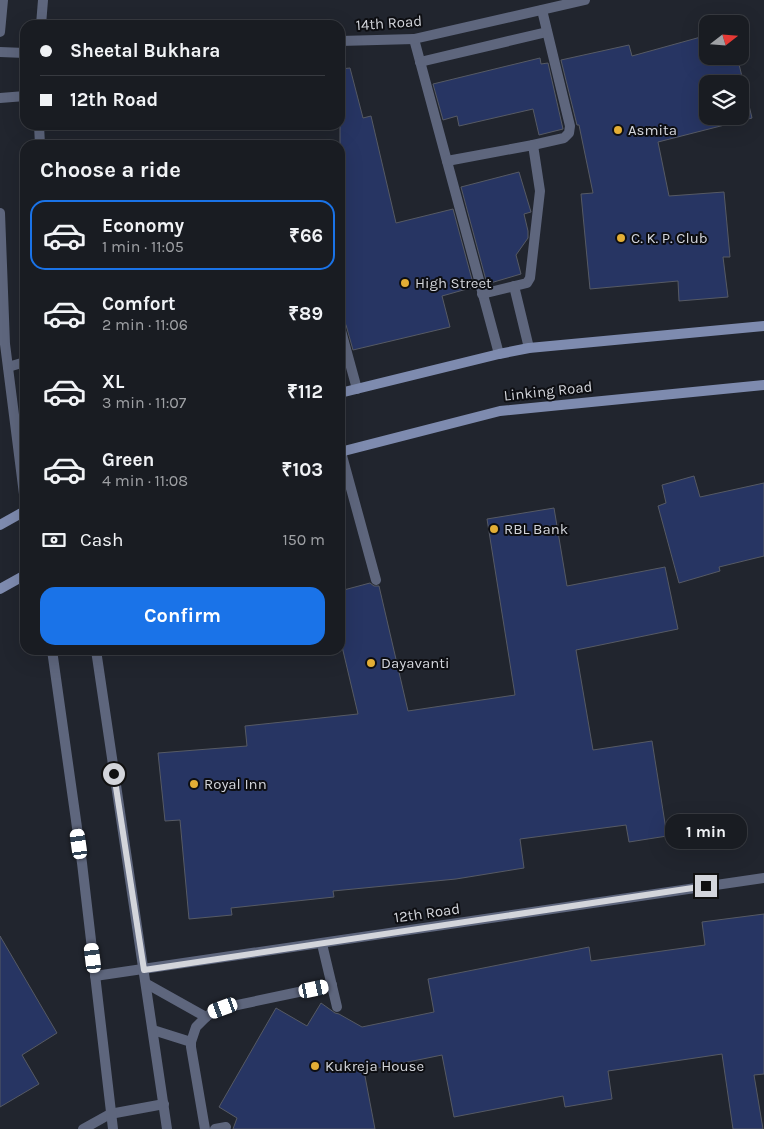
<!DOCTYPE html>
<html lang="en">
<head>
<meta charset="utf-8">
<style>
	body { margin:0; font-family:Karla,sans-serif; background:#26292f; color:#f1f3f6; height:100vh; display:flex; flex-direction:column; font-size:19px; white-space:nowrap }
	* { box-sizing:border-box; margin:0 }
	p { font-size:16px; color:#9fa1a5 }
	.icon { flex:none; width:28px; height:28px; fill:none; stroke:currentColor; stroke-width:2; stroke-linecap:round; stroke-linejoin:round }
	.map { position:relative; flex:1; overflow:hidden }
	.drawer { position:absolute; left:20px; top:140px; width:325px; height:515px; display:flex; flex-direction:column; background:#191c22; border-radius:15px; box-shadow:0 5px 20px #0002,0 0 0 1px #373a40 }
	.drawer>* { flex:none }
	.banner { position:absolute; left:20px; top:20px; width:325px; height:110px; border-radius:15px; box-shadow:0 5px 20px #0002,0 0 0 1px #373a40; display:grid; align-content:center; height:110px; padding:0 20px; background:#191c22 }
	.needle { width:32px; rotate:73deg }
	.controls { position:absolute; left:699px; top:15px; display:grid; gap:10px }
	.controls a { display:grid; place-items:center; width:50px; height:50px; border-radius:10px; background:#191c22; box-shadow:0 5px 20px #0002,0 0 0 1px #373a40; font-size:25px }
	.end { position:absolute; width:22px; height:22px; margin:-11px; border:6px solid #d3d5db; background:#111; box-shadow:0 0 0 2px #111 }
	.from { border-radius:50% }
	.bubble { position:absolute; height:35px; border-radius:15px; background:#191c22; box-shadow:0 5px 20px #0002,0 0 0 1px #373a40; font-size:16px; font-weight:700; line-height:35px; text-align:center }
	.car { position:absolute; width:15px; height:30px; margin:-15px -8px; border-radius:6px; box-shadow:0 0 4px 1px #0007; background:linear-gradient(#fff 24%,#345 0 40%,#fff 0 76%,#345 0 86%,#fff 0) }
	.banner b { display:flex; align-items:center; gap:18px; height:48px; font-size:19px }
	.banner b+b { border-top:1px solid #373a40 }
	.banner i { width:12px; height:12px; background:#f1f3f6 }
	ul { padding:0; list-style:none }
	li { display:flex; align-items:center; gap:15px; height:70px; margin:0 10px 8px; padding:0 10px; border:2px solid transparent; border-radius:15px }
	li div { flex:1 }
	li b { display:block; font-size:19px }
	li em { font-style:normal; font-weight:700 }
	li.on { border-color:#1a73e8 }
	li>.icon { width:45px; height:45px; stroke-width:1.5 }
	h2 { padding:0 20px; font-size:22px; line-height:60px }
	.pay { display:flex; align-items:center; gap:12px; height:55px; padding:0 20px; font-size:19px }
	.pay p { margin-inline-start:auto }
	.primary-button { display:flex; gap:10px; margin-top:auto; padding:10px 20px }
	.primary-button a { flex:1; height:58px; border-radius:15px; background:#1a73e8; color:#fff; font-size:20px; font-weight:700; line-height:58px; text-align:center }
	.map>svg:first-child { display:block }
	.building { fill:#273563; stroke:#565a64; fill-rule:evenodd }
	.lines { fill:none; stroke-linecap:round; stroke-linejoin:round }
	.minor { stroke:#5e667d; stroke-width:10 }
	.tertiary { stroke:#5e667d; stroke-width:10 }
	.secondary { stroke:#7e8baf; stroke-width:10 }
	.route { stroke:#d3d5db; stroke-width:6 }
	.poi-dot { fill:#e3ae35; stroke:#0d0e12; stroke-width:2 }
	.labels { text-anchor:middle; stroke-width:4; stroke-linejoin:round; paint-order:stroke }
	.street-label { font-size:15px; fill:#d3d5db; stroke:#0d0e12 }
	.poi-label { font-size:15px; fill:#d3d5db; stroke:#0d0e12; text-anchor:start }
</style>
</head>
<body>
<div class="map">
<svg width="764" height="1129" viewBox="0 0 764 1129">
	<rect width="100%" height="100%" fill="#21252e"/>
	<g class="building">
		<path d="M708,35V56H737L752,118L658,142L669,196L724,192L730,257H723L728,297L679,301L678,281L590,289L581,194L593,193L579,125H577L561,60L629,45L632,56ZM708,84H740V116H708Z"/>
		<polygon points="540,58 541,64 548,63 563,129 539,135 533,109 459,126 457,116 443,120 433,84"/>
		<polygon points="350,68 363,118 371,116 396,223 453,209 474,287 442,296 450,327 353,350 346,325 344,322 340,320 340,69"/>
		<polygon points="519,172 531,212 524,214 528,231 528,238 516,255 521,274 487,284 461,187"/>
		<polygon points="694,476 700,497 764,483 764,556 719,567 720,571 679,583 658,506 666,503 662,485"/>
		<polygon points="554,508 567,586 665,567 678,629 576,650 593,750 652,741 667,836 629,842 626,825 520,839 524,868 456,879 333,891 334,897 231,908 232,915 189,919 180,820 165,821 158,753 247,746 245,726 358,714 340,638 340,591 370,583 374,586 379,586 408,711 515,695 487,519"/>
		<polygon points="764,914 764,1074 754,1075 763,1129 733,1129 722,1054 608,1071 612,1099 565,1107 563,1096 454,1117 442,1055 364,1071 375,1129 233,1129 237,1118 219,1107 276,1008 307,1026 321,1003 335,1013 339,1014 362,1027 434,1012 428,979 589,947 591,961 705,945 702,922"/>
		<polygon points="0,936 57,1033 22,1055 39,1084 0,1107"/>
	</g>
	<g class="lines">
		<g class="minor">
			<polyline points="414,39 499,354"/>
			<polyline points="340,41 414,39 585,0"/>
			<polyline points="0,52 25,53"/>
			<polyline points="420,62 547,32"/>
			<polyline points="0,98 25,96"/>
			<polyline points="533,145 564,138 569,133 570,126 542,10"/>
			<polyline points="447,161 533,145 540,191 530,278 527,283 482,294"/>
			<polyline points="514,286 529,348"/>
			<polyline points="340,327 357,389"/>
			<polyline points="8,367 25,362"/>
			<polyline points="341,452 376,580"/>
			<polyline points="322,944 337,1007"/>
			<polyline points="95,976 764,878"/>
			<polyline points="147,984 206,1017"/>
			<polyline points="153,1030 191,1042"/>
			<polyline points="83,1129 110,1114 164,1104"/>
			<polyline points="205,1129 191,1047 191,1042 196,1027 206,1017 213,1012 223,1008 332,985"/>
			<polyline points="215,1129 226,1127"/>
		</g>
		<g class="tertiary">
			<polyline points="41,25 43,0"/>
			<polyline points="0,32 3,0"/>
			<polyline points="39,125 40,145"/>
			<polyline points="0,213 5,344 25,502"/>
			<polyline points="52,650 82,863 113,1129"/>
			<polyline points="96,650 167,1129"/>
		</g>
		<g class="secondary">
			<polyline points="340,393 499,354 529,348 764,326"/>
			<polyline points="340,452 500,411 764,385"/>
			<polyline points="0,525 25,511"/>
			<polyline points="0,589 25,575"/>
		</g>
	</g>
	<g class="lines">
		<polyline class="route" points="114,774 144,970 706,886"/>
	</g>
	<g class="poi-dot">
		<circle cx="618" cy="130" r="5"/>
		<circle cx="621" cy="238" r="5"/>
		<circle cx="405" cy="283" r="5"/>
		<circle cx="494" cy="529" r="5"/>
		<circle cx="371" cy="663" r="5"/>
		<circle cx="194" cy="784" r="5"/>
		<circle cx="315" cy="1066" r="5"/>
	</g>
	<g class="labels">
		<g class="street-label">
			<text transform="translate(389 23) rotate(-4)" y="5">14th Road</text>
			<text transform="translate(548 391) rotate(-6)" y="5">Linking Road</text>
			<text transform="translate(427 913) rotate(-8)" y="5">12th Road</text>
		</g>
		<g class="poi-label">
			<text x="628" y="135">Asmita</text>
			<text x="631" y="243">C. K. P. Club</text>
			<text x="415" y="288">High Street</text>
			<text x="504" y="534">RBL Bank</text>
			<text x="381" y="668">Dayavanti</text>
			<text x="204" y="789">Royal Inn</text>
			<text x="325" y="1071">Kukreja House</text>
		</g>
	</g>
</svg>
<div class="controls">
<a><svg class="needle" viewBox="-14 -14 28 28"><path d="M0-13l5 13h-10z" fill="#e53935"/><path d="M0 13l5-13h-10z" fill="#9fa1a5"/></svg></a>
<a><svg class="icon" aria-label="layers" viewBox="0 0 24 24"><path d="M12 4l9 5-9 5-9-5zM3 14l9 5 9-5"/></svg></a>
</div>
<i class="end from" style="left:114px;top:774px"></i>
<i class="end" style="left:706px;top:886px"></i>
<div class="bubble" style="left:665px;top:814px;width:82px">1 min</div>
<i class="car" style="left:79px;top:844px;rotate:352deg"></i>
<i class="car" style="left:93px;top:958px;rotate:353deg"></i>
<i class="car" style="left:314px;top:989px;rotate:78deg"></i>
<i class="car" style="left:223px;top:1008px;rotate:250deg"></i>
<div class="banner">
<b><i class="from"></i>Sheetal Bukhara</b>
<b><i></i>12th Road</b>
</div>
<section class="drawer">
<h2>Choose a ride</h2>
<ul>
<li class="on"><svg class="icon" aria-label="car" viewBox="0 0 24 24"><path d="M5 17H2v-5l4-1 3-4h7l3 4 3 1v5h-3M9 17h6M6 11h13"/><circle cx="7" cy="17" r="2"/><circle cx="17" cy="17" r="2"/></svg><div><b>Economy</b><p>1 min · 11:05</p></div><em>₹66</em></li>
<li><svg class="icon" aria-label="car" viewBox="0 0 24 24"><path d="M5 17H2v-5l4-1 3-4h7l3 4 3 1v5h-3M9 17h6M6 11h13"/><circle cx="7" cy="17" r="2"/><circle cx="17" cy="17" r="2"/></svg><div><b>Comfort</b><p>2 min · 11:06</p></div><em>₹89</em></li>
<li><svg class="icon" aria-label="car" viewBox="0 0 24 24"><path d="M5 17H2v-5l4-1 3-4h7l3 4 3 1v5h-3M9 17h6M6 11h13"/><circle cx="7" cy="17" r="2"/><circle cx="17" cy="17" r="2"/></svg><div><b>XL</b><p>3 min · 11:07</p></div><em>₹112</em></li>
<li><svg class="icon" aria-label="car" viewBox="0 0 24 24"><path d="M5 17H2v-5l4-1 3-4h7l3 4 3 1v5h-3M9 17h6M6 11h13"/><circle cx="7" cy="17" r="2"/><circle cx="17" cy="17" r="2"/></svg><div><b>Green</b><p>4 min · 11:08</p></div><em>₹103</em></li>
</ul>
<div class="pay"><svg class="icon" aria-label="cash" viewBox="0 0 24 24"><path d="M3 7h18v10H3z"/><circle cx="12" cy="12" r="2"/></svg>Cash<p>150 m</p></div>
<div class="primary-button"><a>Confirm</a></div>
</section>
</div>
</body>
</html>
